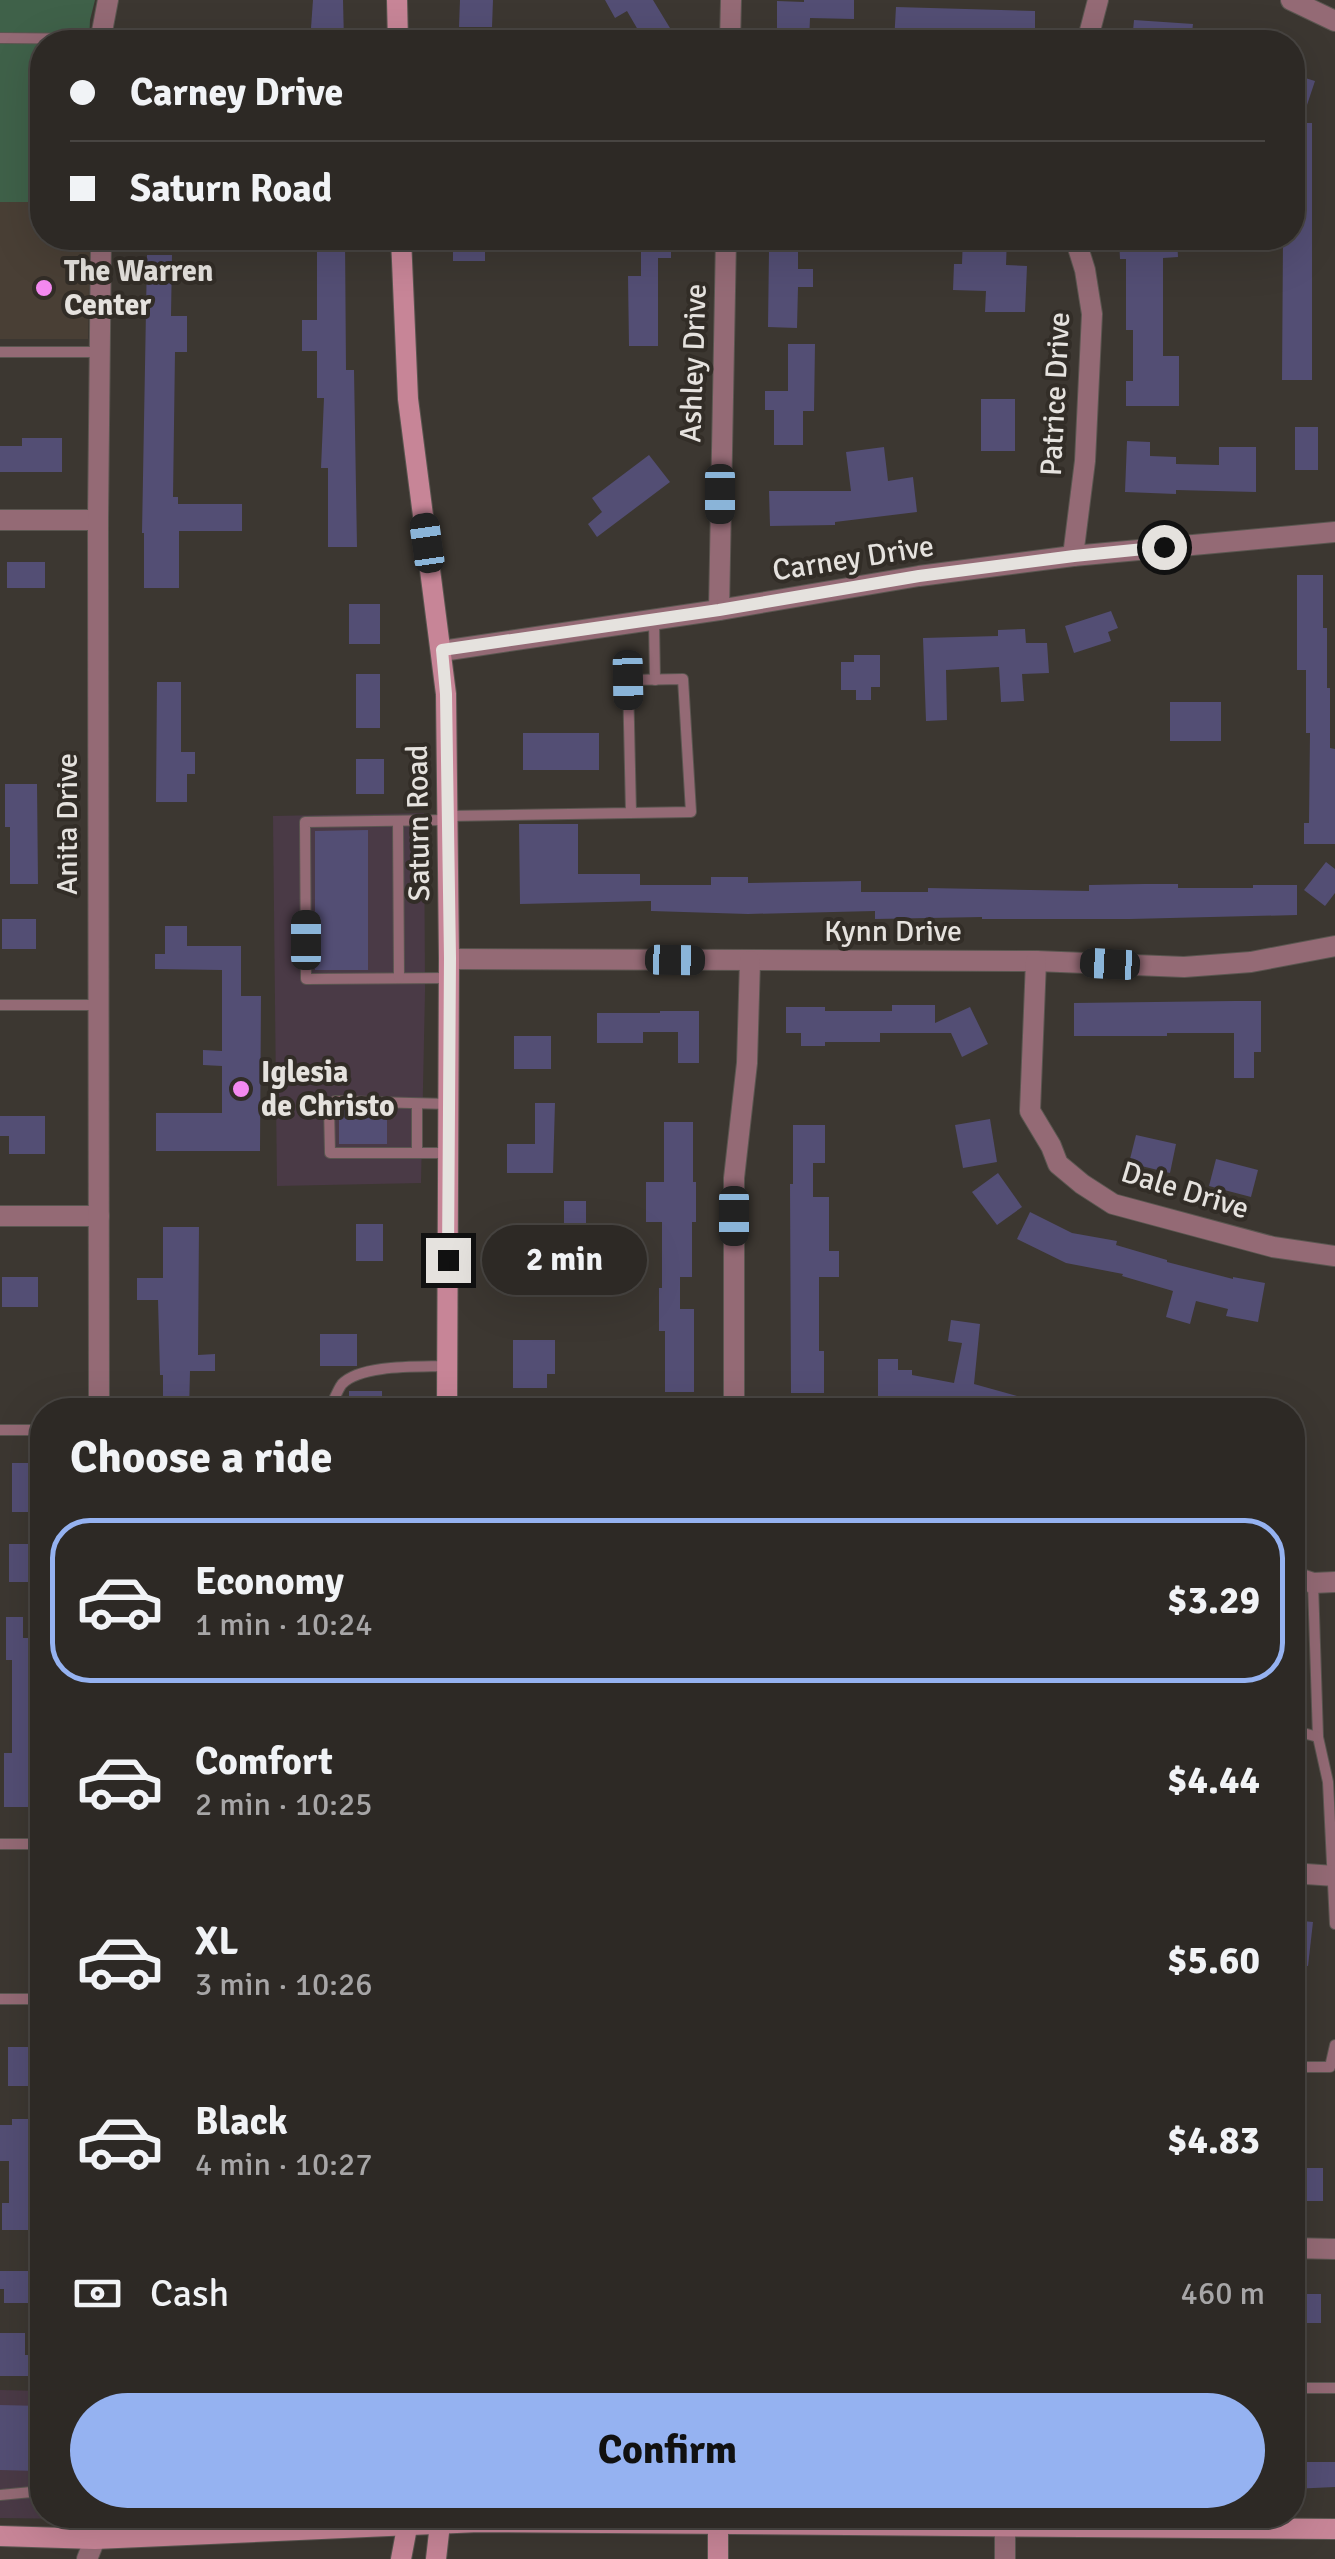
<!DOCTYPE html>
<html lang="en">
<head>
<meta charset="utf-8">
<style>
	body { margin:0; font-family:Signika,sans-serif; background:#393532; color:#f1f3f6; height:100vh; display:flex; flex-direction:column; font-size:38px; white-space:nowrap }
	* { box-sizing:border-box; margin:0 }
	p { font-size:32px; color:#a7a6a7 }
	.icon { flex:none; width:55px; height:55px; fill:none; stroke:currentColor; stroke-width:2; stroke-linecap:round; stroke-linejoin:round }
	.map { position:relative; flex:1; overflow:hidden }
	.drawer { position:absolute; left:30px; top:1398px; width:1275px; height:1130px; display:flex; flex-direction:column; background:#2d2925; border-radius:40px; box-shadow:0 10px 40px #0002,0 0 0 2px #484542 }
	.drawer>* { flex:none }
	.top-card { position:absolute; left:30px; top:30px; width:1275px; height:220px; border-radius:40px; box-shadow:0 10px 40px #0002,0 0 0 2px #484542; display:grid; align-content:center; height:220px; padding:0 40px; background:#2d2925 }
	.end { position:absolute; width:45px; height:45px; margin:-22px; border:12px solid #e5e2de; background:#111; box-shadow:0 0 0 5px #111 }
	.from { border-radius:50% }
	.bubble { position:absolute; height:70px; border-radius:35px; background:#2d2925; box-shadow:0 10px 40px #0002,0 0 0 2px #484542; font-size:32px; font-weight:700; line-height:70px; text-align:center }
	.car { position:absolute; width:30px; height:60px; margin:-30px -15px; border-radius:12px; box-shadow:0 0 8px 2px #0007; background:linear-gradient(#222 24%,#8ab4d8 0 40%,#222 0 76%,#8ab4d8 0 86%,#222 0) }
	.top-card b { display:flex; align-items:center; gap:35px; height:95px; font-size:38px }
	.top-card b+b { border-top:2px solid #484542 }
	.top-card i { width:25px; height:25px; background:#f1f3f6 }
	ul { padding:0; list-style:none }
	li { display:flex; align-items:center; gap:30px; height:165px; margin:0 20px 15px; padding:0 20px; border:5px solid transparent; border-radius:40px }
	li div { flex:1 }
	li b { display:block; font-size:38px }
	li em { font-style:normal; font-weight:700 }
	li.current { border-color:#95b2f1 }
	li>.icon { width:90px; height:90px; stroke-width:1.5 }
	h2 { padding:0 40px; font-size:45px; line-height:120px }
	.pay { display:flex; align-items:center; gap:25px; height:110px; padding:0 40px; font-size:38px }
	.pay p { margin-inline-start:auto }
	.primary-button { display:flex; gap:20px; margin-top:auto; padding:20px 40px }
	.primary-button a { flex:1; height:115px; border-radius:60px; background:#95b2f1; color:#111; font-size:40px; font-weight:700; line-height:115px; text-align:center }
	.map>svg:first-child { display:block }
	.commercial { fill:#4a3a46 }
	.built { fill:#493f35 }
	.green { fill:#3f6149 }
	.building { fill:#534e74 }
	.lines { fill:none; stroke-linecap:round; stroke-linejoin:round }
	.lane-casing { stroke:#5a5650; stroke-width:12 }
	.street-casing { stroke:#5a5650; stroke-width:22 }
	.secondary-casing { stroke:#5a5650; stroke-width:22 }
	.lane { stroke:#946a75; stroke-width:10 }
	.street { stroke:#946a75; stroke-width:20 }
	.secondary { stroke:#c78597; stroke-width:20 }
	.route { stroke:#e5e2de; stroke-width:12 }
	.poi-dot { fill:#f489f0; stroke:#322d27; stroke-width:4 }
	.labels { text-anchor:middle; stroke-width:8; stroke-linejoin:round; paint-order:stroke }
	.poi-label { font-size:30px; font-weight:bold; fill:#e5e2de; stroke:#322d27; text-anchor:start }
	.street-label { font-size:30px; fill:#e5e2de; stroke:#322d27 }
</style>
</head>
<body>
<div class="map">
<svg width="1335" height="2559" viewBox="0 0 1335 2559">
	<rect width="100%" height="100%" fill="#3c3731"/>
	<g class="commercial">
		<polygon points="424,813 425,991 421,1183 277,1186 273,816"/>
		<polygon points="0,2390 42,2391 42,2515 74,2515 74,2519 0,2518"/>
	</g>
	<polygon class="built" points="0,202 42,202 42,238 90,238 88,339 0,339"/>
	<polygon class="green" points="0,0 95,0 90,20 89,42 42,42 42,202 0,202"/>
	<g class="building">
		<polygon points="313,0 343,0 344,42 310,42"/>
		<polygon points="460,0 493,0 492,27 459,27"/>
		<polygon points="605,0 653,0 673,33 657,42 645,42 627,11 615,18"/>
		<polygon points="804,0 854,0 854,19 810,18 809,42 777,42 777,1 804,2"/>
		<polygon points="896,7 1035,11 1035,38 1005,38 1005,42 980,42 980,38 935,37 935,42 894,42"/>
		<polygon points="1134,20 1193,24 1191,42 1132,42"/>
		<polygon points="1292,74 1315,81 1301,123 1312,123 1312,380 1282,380 1283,238 1292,238"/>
		<polygon points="317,238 345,238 346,370 354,370 357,547 328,547 328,468 321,468 324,398 317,398 317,351 302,351 302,320 317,320"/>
		<rect x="453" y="238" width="32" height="23"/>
		<polygon points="641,238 671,238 671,258 658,258 658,346 629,346 628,276 641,276"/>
		<polygon points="963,238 1007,238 1006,265 1027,266 1025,312 985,312 986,291 953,290 954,264 962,264"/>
		<polygon points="1119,238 1177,238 1178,257 1163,258 1163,356 1179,356 1179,406 1126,406 1126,381 1133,381 1133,330 1126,330 1126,259 1120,259"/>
		<polygon points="769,250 798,251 798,269 813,269 813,287 798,287 797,328 768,327"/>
		<polygon points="147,255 172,255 171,316 187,316 187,352 175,352 173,497 178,497 178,504 242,504 242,531 179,531 179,588 144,588 144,533 142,533"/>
		<polygon points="788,344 815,344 814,411 803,411 803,445 774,445 774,410 765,410 765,391 788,391"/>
		<rect x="981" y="399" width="34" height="52"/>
		<rect x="1295" y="427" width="23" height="43"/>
		<polygon points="22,438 62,438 62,472 0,472 0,446 22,446"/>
		<polygon points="1127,441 1150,442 1150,456 1176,457 1176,464 1219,465 1219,447 1256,447 1256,492 1176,490 1176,494 1125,492"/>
		<polygon points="884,447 888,481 913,477 917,512 835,522 835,525 770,526 769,491 851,491 846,452"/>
		<polygon points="649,455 670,482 597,537 588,524 602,512 592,498"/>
		<rect x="7" y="562" width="38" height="26"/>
		<polygon points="1297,575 1323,575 1323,628 1327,628 1327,688 1330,688 1330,748 1335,749 1335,844 1304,844 1304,823 1309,823 1310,733 1306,733 1306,670 1297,670"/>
		<rect x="349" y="604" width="31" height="40"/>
		<polygon points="1111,611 1118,628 1108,632 1111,641 1074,653 1065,626"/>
		<polygon points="1025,629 1026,643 1047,643 1049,673 1022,674 1024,701 1001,702 999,667 946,670 947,720 926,721 923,638 998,636 998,630"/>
		<polygon points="854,655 880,655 880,687 871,687 871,700 856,700 856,690 841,690 841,662 854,662"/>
		<rect x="356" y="674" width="24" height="54"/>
		<polygon points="157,682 181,682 181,752 195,752 195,774 187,774 187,802 156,802"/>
		<rect x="1170" y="702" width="51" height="39"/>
		<rect x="523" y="733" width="76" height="37"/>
		<rect x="356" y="759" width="28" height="35"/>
		<polygon points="5,784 37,784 38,884 10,884 10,827 5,827"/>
		<polygon points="519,824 578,824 578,874 640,874 640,885 711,885 711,877 748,877 748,883 861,881 861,892 928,892 928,888 1089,891 1089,885 1144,884 1178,884 1178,888 1253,888 1253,885 1297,885 1297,915 1130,919 982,919 982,917 875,919 875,911 748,914 651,911 651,901 520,904"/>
		<polygon points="368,830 368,970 315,970 315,831"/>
		<polygon points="1326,862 1335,869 1335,893 1325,906 1304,890"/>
		<rect x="2" y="919" width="34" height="30"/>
		<polygon points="165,926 187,926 187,946 241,946 241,996 261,996 260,1151 156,1151 156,1113 222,1113 222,1066 203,1065 203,1050 222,1051 222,970 155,969 155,954 165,954"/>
		<polygon points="1234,1001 1261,1001 1261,1052 1254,1052 1254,1078 1234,1078 1234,1033 1167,1033 1167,1036 1074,1036 1074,1003"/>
		<polygon points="892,1005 935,1005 935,1023 970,1007 988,1044 962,1057 951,1033 880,1033 880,1042 825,1042 825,1046 801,1046 801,1033 786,1033 786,1007 825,1007 825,1011 892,1011"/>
		<polygon points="660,1011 699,1011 699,1063 678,1063 678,1032 643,1032 643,1043 597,1043 597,1013 660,1013"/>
		<rect x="514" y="1036" width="37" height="33"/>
		<polygon points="535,1103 555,1103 553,1173 507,1173 507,1144 535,1144"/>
		<polygon points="339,1110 387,1111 387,1144 339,1144"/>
		<polygon points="0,1116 45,1116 45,1154 9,1154 9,1136 0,1136"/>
		<polygon points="990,1119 997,1162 963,1168 955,1125"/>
		<polygon points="664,1122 693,1122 693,1182 696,1182 696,1222 692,1222 692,1277 680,1277 680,1309 694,1309 694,1392 665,1392 665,1331 659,1331 659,1288 662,1288 662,1222 646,1222 646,1182 664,1182"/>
		<polygon points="793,1125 825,1125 825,1163 813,1163 813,1197 829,1197 829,1251 839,1251 839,1277 819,1277 819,1351 824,1351 824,1393 791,1393 790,1184 793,1184"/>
		<polygon points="1136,1135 1176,1144 1170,1173 1129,1163"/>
		<polygon points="1216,1159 1258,1170 1251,1197 1209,1186"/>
		<polygon points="998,1173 1022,1207 997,1225 972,1192"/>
		<polygon points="564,1201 586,1201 586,1244 540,1244 540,1294 510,1294 510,1224 564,1224"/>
		<polygon points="1030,1212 1072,1233 1117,1241 1116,1245 1167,1260 1167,1262 1233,1279 1233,1277 1265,1283 1258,1322 1226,1316 1228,1309 1196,1301 1190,1324 1166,1317 1173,1291 1122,1276 1123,1274 1066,1263 1017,1239"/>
		<rect x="356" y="1224" width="27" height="37"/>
		<polygon points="163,1227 199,1227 198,1355 215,1354 215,1371 190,1371 189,1410 163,1410 163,1375 160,1375 158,1300 137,1300 137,1278 163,1278"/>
		<rect x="2" y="1277" width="36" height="30"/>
		<polygon points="951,1320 980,1324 974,1384 1049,1405 1048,1410 948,1410 927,1406 928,1401 878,1401 878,1359 898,1359 898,1370 912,1370 912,1375 954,1383 962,1343 948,1341"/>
		<rect x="320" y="1334" width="37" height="32"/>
		<polygon points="513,1340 555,1340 555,1374 547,1374 547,1388 513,1388"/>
		<rect x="349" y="1391" width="33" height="19"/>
		<rect x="12" y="1463" width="27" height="49"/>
		<rect x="9" y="1544" width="29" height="38"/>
		<polygon points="6,1617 23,1617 23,1638 39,1638 38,1807 4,1807 4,1753 12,1753 12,1660 6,1660"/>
		<polygon points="1292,1920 1313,1922 1308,1966 1292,1965"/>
		<rect x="8" y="2047" width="29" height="39"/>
		<polygon points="12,2119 39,2119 37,2230 2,2230 2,2203 9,2203 9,2161 0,2161 0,2125 12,2125"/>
		<rect x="1292" y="2168" width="31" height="33"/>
		<polygon points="0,2271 39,2271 39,2303 4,2303 4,2289 0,2289"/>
		<rect x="1292" y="2294" width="29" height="29"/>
		<polygon points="0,2333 25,2333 25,2355 40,2355 40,2376 0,2376"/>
		<polygon points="0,2405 42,2406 42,2467 37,2467 37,2471 0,2470"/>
		<polygon points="1292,2462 1335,2462 1335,2487 1292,2489"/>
	</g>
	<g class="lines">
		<defs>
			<g id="lane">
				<polyline points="0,38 100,39"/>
				<polyline points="0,352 99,352"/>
				<polyline points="654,621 655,680"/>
				<polyline points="448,816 691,812 683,679 628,680 631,813"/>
				<polyline points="447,820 305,822 306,979 449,978"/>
				<polyline points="398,821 399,978"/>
				<polyline points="0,1005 97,1005"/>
				<polyline points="417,1153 417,1104"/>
				<polyline points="447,1153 330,1153 329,1107 335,1101 449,1104"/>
				<path d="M331,1406C334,1400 338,1389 342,1384C361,1364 420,1367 446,1366"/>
				<polyline points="0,1430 42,1430"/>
				<polyline points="1313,1583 1318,1737 1328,1782 1335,1924"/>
				<polyline points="1292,1730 1318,1737"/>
				<polyline points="0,1844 42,1844"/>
				<polyline points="0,1999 42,1999"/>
				<polyline points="1292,2067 1330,2067 1335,2045"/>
				<polyline points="1292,2388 1335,2388"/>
				<polyline points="0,2495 42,2491"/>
				<polyline points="150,2515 150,2536"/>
			</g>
			<g id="street">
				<polyline points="1291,0 1335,21"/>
				<polyline points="100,42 108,0"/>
				<polyline points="730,42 731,0"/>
				<polyline points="1087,42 1098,0"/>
				<polyline points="0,520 98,520"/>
				<polyline points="1073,556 1085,461 1092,314 1085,270 1075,238"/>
				<polyline points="719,610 726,238"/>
				<polyline points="442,651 719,610 919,576 1073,556 1335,532"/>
				<polyline points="449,959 1036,961 1184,967 1251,962 1335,946"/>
				<polyline points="1036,961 1030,1111 1051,1146 1058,1164 1082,1184 1113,1204 1273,1247 1335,1256"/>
				<polyline points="0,1216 99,1216"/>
				<polyline points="99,1410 98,520 101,238"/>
				<polyline points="734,1410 734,1178 747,1063 750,961"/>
				<polyline points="1292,1576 1313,1583 1335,1582"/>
				<polyline points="1292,1873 1335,1876"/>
				<polyline points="1292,2248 1335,2249"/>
				<polyline points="87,2559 95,2539 95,2515"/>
				<polyline points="1005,2559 1005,2515"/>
			</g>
			<g id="secondary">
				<polyline points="397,0 398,42"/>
				<polyline points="401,238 408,399 446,694 449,959 447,1410"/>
				<polyline points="718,2525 718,2559"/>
				<polyline points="0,2536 95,2539 479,2522 1335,2529"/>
				<polyline points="401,2559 409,2517"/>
				<polyline points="436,2559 441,2515"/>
			</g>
		</defs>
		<use href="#lane" class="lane-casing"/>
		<use href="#street" class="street-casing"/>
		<use href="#secondary" class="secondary-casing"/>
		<use href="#lane" class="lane"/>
		<use href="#street" class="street"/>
		<use href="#secondary" class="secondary"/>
	</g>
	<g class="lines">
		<polyline class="route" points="448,1260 450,958 446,694 442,650 719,610 919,576 1074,556 1164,547"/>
	</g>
	<g class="poi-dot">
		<circle cx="44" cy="288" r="10"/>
		<circle cx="241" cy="1089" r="10"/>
	</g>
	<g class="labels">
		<g class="poi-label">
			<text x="64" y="281">The Warren<tspan x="64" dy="34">Center</tspan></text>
			<text x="261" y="1082">Iglesia<tspan x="261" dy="34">de Christo</tspan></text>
		</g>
		<g class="street-label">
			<text transform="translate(693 363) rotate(-88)" y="10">Ashley Drive</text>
			<text transform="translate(1055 394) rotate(-87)" y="10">Patrice Drive</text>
			<text transform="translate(853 558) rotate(-9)" y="10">Carney Drive</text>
			<text transform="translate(418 823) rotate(-91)" y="10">Saturn Road</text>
			<text transform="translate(67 824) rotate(-90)" y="10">Anita Drive</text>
			<text x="893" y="941">Kynn Drive</text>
			<text transform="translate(1185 1190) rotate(17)" y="10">Dale Drive</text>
		</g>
	</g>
</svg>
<i class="end from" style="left:1164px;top:547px"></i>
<i class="end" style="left:448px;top:1260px"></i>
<div class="bubble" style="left:482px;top:1225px;width:165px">2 min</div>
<i class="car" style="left:720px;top:494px;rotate:180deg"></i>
<i class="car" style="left:427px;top:543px;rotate:352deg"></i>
<i class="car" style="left:628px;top:680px;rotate:179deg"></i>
<i class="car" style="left:306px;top:940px;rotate:0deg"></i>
<i class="car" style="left:675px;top:960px;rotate:91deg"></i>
<i class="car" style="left:1110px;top:964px;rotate:273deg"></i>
<i class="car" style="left:734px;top:1216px;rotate:180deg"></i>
<div class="top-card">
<b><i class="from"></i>Carney Drive</b>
<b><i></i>Saturn Road</b>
</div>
<section class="drawer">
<h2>Choose a ride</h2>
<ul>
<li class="current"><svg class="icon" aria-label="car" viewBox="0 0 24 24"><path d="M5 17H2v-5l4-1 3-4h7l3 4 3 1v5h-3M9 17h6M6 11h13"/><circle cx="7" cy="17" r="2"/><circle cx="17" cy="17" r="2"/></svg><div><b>Economy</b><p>1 min · 10:24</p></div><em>$3.29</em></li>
<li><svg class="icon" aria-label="car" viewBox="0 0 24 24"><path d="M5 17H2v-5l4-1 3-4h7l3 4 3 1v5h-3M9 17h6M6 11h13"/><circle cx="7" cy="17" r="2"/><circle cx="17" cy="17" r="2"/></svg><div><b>Comfort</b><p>2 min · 10:25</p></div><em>$4.44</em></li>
<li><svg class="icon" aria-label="car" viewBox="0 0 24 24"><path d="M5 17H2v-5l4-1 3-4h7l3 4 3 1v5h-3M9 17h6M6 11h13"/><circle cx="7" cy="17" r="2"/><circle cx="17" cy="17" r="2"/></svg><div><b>XL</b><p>3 min · 10:26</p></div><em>$5.60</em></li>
<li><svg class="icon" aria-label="car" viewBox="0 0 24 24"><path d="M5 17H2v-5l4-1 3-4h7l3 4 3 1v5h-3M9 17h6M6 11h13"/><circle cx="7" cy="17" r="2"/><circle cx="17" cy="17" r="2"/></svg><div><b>Black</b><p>4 min · 10:27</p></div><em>$4.83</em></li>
</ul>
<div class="pay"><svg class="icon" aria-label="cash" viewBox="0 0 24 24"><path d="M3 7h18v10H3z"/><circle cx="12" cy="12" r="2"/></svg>Cash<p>460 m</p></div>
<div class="primary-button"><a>Confirm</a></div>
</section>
</div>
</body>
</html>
